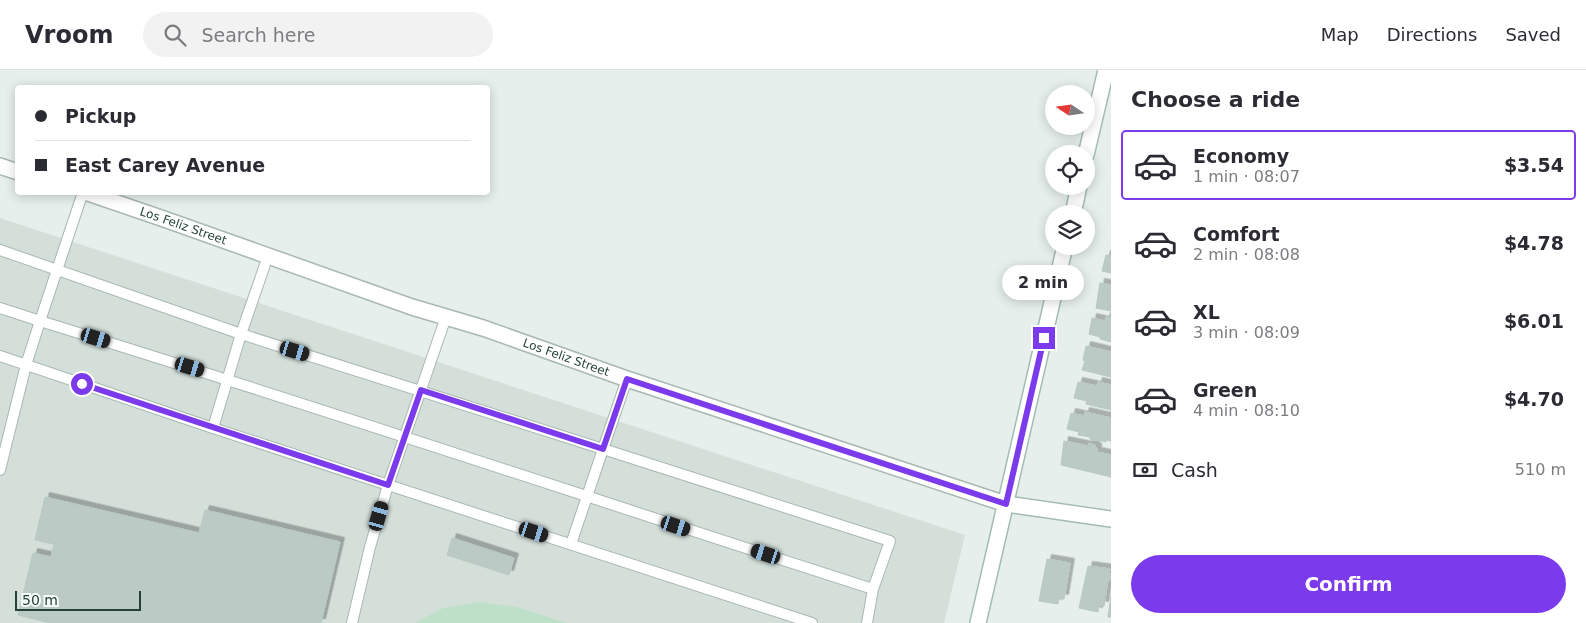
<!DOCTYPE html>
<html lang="en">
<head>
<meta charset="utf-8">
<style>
	body { margin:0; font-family:"DejaVu Sans",sans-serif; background:#f2f2f3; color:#2b2b33; height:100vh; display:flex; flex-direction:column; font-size:19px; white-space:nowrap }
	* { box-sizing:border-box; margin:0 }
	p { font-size:16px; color:#7c7c81 }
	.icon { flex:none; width:28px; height:28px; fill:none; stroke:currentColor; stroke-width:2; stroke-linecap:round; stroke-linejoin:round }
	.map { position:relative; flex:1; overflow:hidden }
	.sheet { display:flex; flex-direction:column; background:#fff; width:475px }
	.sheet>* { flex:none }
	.top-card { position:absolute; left:15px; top:15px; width:475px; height:110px; border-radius:5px; box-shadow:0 2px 12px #0003; display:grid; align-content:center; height:110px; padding:0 20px; background:#fff }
	.needle { width:32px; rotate:283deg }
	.controls { position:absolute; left:1045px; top:15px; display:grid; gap:10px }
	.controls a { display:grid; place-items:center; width:50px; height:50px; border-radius:50%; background:#fff; box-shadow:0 2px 12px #0003; font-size:25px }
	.scale { position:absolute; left:15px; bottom:12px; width:126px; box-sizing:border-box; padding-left:5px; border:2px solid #24423a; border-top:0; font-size:14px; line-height:18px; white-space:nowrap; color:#24423a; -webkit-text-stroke:4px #f7fbf9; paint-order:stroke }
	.end { position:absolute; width:22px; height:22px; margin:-11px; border:6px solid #7c3aed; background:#fff; box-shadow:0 0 0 2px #fff }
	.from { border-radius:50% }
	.bubble { position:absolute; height:35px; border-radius:18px; background:#fff; box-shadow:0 2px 12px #0003; font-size:16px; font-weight:600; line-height:35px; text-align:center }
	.car { position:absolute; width:15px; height:30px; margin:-15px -8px; border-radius:6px; box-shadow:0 0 4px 1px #0007; background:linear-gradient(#222 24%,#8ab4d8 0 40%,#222 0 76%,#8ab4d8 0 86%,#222 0) }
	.top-card b { display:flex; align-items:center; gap:18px; height:48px; font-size:19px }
	.top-card b+b { border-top:1px solid #e1e1e2 }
	.top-card i { width:12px; height:12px; background:#2b2b33 }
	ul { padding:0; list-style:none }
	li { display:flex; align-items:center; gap:15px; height:70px; margin:0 10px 8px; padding:0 10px; border:2px solid transparent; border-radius:5px }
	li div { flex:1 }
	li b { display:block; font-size:19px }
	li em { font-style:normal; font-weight:600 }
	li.on { border-color:#7c3aed }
	li>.icon { width:45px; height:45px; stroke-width:1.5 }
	h2 { padding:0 20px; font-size:22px; line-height:60px }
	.pay { display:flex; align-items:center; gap:12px; height:55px; padding:0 20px; font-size:19px }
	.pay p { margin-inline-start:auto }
	.primary-button { display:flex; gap:10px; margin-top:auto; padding:10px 20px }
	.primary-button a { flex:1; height:58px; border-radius:30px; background:#7c3aed; color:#fff; font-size:20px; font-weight:600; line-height:58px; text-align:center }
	header { display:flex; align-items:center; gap:30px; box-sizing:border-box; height:70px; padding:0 25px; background:#fff; border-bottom:1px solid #e1e1e2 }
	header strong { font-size:24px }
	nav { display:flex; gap:28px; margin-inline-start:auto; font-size:18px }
	.search { width:350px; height:45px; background:#f2f2f3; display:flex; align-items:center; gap:12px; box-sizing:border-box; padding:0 18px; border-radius:28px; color:#7c7c81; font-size:19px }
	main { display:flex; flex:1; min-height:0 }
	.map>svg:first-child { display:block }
	.built { fill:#d4dfda }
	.green { fill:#bfe0c8 }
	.building { fill:#bbcac4; stroke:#b8c9c2; filter:url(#shadow) }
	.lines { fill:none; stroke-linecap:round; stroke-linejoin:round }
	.lane-casing { stroke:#a8b8b2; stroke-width:12 }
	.street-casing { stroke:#a8b8b2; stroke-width:18 }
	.secondary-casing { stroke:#a4bbb3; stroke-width:18 }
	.lane { stroke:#fff; stroke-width:10 }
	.street { stroke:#fff; stroke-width:15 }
	.secondary { stroke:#fff; stroke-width:15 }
	.route { stroke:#7c3aed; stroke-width:6 }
	.labels { text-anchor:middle; stroke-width:4.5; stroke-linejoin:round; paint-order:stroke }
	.street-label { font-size:12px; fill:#24423a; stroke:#f7fbf9 }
</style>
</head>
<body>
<header>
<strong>Vroom</strong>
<div class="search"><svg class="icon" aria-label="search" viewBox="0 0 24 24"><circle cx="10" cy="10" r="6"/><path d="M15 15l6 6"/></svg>Search here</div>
<nav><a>Map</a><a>Directions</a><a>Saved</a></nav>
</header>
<main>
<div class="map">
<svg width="1111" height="553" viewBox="0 0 1111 553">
	<defs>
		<filter id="shadow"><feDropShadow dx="4.5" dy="-4.5" stdDeviation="0" flood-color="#0004"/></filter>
	</defs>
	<rect width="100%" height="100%" fill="#e6efeb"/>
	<polygon class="built" points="0,148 965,465 944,553 0,553"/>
	<polygon class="green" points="480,532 517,537 567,553 415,553 443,538"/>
	<g class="building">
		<polygon points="1106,185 1111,186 1111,203 1102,201"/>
		<polygon points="1100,213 1111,215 1111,241 1096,238"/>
		<polygon points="1106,247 1111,248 1111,272 1100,269 1100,267 1089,264 1092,248 1105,251"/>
		<polygon points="1086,276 1111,282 1111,307 1082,300 1085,291 1083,290"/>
		<polygon points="1078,312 1097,316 1098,312 1111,315 1111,340 1086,334 1087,331 1074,328"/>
		<polygon points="1085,342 1111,348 1111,371 1106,370 1106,372 1090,369 1090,367 1078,365 1079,362 1067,359 1071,343 1084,346"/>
		<polygon points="1064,371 1088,376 1089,373 1095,375 1095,377 1097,378 1097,382 1111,385 1111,407 1061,395"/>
		<polygon points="45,427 199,463 205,440 340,472 321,553 50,553 18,545 33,483 51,487 54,474 35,470"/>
		<polygon points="452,468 514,488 509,505 447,485"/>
		<polygon points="1047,489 1070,493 1064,529 1059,528 1058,534 1039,531"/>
		<polygon points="1088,496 1110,499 1109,504 1111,504 1110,510 1108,510 1104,536 1099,535 1098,542 1079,538"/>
		<polygon points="1111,526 1111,547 1108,547"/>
	</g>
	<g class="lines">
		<defs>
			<g id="lane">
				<polyline points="0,180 241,264 213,358 0,286"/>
				<polyline points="268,186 241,264 603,379 571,474"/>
				<polyline points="0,238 40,251 83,122"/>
				<polyline points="627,309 603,379 890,471 873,519 867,553"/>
				<polyline points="213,358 812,553"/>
				<path d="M0,400L26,295L40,251C319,337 595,430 873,519"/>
				<polyline points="352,553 370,477 388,415 446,247"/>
			</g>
			<g id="street">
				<polyline points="0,96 18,102"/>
				<path id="s1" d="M85,122L164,149L412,237L483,258L627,309L1006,434"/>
			</g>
			<g id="secondary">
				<polyline points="1086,85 1106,0"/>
				<polyline points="1073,144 1079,116"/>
				<polyline points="1006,434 1111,449"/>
				<polyline points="978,553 1065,176"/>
			</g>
		</defs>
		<use href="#lane" class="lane-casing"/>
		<use href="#street" class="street-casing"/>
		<use href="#secondary" class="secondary-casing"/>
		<use href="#lane" class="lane"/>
		<use href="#street" class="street"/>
		<use href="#secondary" class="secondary"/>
	</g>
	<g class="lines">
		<polyline class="route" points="82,314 388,415 421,320 603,379 627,309 1006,434 1044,268"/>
	</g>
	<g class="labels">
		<g class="street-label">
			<text dy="4" stroke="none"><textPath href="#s1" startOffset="104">Los Feliz Street</textPath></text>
			<text dy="4" stroke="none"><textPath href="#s1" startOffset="509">Los Feliz Street</textPath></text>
		</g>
	</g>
</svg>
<div class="controls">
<a><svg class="needle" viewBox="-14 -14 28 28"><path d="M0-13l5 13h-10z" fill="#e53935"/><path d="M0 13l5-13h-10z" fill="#7c7c81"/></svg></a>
<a><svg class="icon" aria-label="locate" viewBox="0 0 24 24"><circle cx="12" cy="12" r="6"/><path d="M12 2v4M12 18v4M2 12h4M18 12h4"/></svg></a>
<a><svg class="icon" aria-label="layers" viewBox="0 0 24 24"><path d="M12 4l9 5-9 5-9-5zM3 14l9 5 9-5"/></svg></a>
</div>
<div class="scale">50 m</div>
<i class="end from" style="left:82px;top:314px"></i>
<i class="end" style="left:1044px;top:268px"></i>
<div class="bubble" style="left:1002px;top:195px;width:82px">2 min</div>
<i class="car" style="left:96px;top:268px;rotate:107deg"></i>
<i class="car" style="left:295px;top:281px;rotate:107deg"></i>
<i class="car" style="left:190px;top:297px;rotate:107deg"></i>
<i class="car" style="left:379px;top:446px;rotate:16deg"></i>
<i class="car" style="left:676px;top:456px;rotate:108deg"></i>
<i class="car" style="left:534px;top:462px;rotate:108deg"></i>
<i class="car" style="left:766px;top:484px;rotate:288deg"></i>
<div class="top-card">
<b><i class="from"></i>Pickup</b>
<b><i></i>East Carey Avenue</b>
</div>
</div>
<section class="sheet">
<h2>Choose a ride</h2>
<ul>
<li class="on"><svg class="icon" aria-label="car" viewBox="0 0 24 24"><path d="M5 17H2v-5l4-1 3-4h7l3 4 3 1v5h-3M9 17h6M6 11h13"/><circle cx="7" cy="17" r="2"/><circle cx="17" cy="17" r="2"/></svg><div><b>Economy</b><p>1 min · 08:07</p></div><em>$3.54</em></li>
<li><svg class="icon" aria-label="car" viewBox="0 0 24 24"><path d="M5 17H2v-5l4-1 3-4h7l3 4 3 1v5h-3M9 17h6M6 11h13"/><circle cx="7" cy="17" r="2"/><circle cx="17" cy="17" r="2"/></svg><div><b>Comfort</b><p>2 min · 08:08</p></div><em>$4.78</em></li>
<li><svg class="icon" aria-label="car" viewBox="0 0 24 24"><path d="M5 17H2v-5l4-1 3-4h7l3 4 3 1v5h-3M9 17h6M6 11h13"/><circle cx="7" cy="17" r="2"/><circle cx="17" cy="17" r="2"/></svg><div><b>XL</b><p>3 min · 08:09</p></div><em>$6.01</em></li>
<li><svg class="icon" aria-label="car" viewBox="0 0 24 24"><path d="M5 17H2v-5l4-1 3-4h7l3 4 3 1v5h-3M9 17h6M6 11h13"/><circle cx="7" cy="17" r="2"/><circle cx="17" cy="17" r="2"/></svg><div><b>Green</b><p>4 min · 08:10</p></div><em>$4.70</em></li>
</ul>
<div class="pay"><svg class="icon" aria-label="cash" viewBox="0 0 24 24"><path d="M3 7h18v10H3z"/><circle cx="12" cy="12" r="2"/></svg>Cash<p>510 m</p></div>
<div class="primary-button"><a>Confirm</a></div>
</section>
</main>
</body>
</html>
